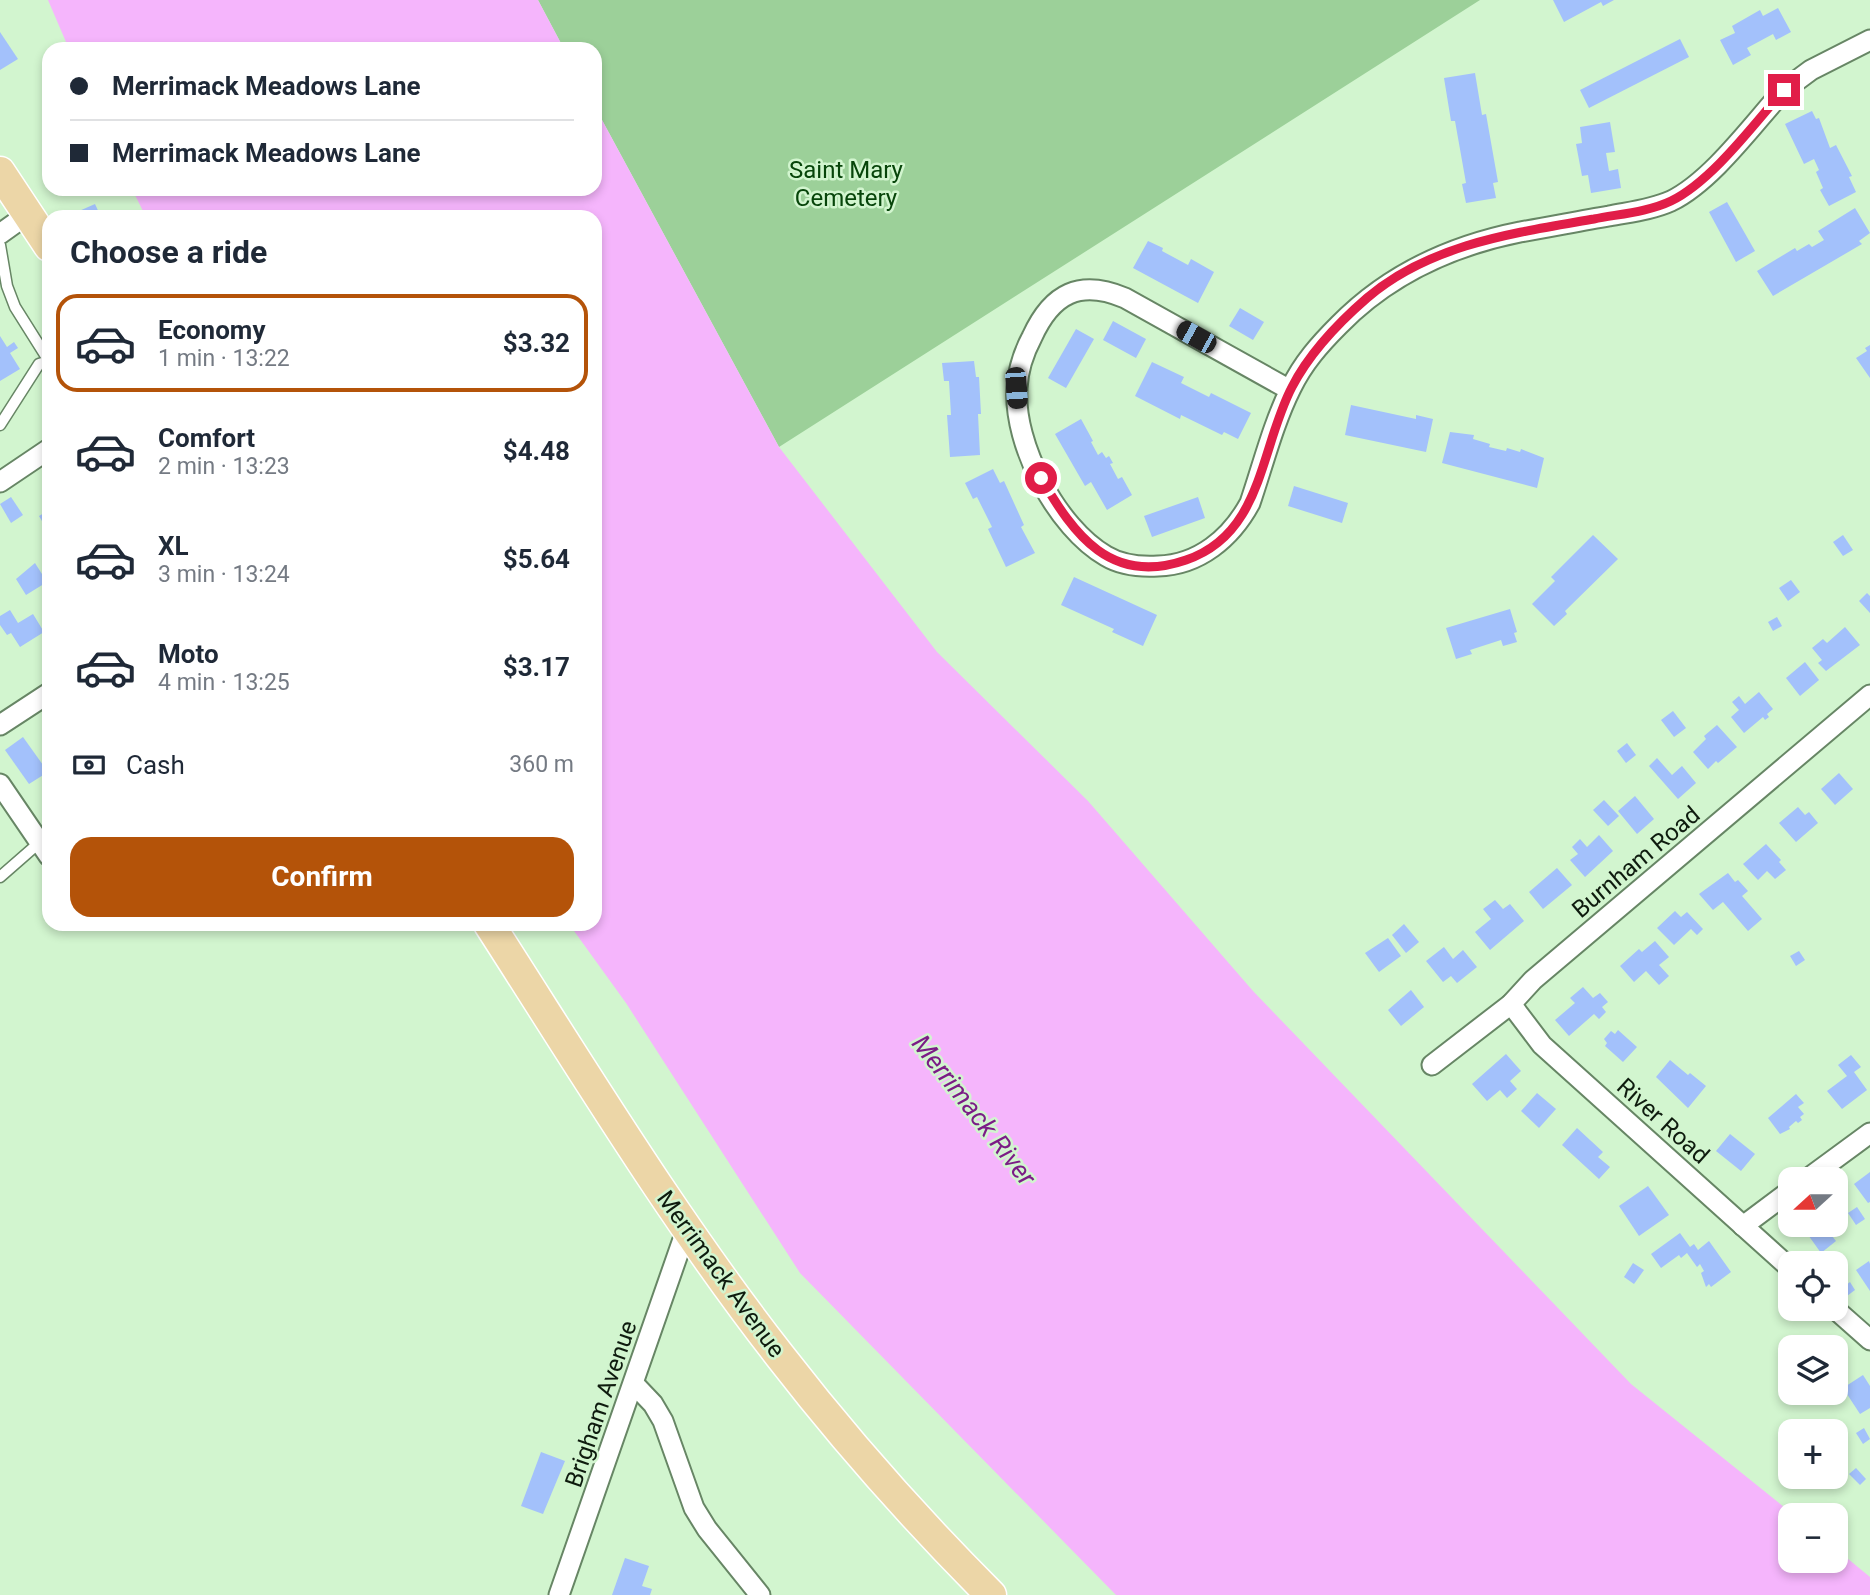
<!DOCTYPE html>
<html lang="en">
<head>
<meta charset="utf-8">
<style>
	body { margin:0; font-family:Roboto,sans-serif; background:#f6f6f7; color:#1f2937; height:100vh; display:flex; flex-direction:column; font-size:26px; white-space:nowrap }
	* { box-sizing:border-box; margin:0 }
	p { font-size:23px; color:#747a83 }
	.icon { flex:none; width:38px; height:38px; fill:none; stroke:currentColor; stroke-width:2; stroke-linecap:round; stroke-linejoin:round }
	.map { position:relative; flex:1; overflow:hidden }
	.side { position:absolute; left:42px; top:210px; width:560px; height:721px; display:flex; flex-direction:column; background:#fff; border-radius:21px; box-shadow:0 4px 10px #0003 }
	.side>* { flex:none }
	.hud { position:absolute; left:42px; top:42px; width:560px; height:154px; border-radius:21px; box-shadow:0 4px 10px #0003; display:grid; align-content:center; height:154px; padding:0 28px; background:#fff }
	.needle { width:46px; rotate:249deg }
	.buttons { position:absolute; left:1778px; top:1167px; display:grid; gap:14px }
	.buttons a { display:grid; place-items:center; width:70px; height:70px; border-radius:14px; background:#fff; box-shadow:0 4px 10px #0003; font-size:35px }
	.end { position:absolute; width:32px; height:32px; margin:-16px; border:9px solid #e11d48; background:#fff; box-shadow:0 0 0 4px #fff }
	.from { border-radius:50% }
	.car { position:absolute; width:21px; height:42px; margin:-21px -10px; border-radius:9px; box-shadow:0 0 5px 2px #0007; background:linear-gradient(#222 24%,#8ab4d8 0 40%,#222 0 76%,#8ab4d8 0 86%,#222 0) }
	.hud b { display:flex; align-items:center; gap:24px; height:66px; font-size:26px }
	.hud b+b { border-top:2px solid #e0e1e3 }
	.hud i { width:18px; height:18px; background:#1f2937 }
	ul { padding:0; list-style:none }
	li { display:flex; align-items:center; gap:21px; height:98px; margin:0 14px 10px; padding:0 14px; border:4px solid transparent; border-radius:21px }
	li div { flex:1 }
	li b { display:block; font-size:26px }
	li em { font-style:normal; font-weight:700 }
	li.current { border-color:#b45309 }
	li>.icon { width:63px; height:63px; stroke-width:1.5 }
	h2 { padding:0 28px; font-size:32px; line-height:84px }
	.pay { display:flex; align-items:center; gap:18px; height:77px; padding:0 28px; font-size:26px }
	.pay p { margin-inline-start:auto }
	.action { display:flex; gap:14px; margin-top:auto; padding:14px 28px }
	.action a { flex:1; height:80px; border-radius:21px; background:#b45309; color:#fff; font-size:28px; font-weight:700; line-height:80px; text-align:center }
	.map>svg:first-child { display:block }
	.green { fill:#9cd099 }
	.water { fill:#f5b5fc }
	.building { fill:#a3c1fb }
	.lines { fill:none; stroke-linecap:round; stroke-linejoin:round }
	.lane-casing { stroke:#678665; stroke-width:13 }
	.street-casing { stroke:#678665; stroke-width:23 }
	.primary-casing { stroke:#fff; stroke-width:33 }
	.lane { stroke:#fff; stroke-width:10 }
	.street { stroke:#fff; stroke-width:19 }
	.primary { stroke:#ecd6a7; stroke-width:30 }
	.route { stroke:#e11d48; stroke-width:9 }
	.labels { text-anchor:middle; stroke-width:5; stroke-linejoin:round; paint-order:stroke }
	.park-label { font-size:24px; fill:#07450a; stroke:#d2f5cf }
	.street-label { font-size:24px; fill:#0e1b0e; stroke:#d2f5cf }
	.water-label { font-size:26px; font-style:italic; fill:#7b1c86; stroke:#d2f5cf }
</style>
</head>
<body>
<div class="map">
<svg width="1870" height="1595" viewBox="0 0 1870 1595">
	<rect width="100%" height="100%" fill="#d2f5cf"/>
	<polygon class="green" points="538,0 1480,0 779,447 595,107 595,49 564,49"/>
	<g class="water">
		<polygon points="48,0 538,0 564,49 69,49"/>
		<polygon points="595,107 779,447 937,652 1088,801 1253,991 1631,1384 1794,1515 1790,1516 1790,1561 1836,1561 1836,1549 1870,1577 1870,1595 1116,1595 800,1273 626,1003 569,924 595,924 595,217 146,217 132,189 595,189"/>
	</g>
	<g class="building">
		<polygon points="1553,0 1614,0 1603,6 1601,2 1564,22"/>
		<polygon points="1778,8 1791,32 1776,40 1773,34 1747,48 1751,55 1733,65 1720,40 1735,33 1732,26 1760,10 1763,16"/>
		<polygon points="0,32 18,59 0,70"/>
		<polygon points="1680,39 1689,57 1589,108 1580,90"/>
		<polygon points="1475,73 1482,115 1486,114 1498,182 1493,183 1496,198 1466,203 1462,184 1466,183 1455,121 1451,121 1444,78"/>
		<polygon points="1812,111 1816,119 1819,118 1830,148 1836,145 1852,176 1849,177 1856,192 1829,206 1820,190 1823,188 1816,172 1819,170 1814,159 1804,164 1785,124"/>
		<polygon points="1610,122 1615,152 1606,153 1609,171 1618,169 1621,188 1591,193 1588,175 1582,176 1576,144 1582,143 1580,127"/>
		<polygon points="1727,202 1755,251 1736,262 1709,212"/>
		<polygon points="95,204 101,217 82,217 79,211"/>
		<polygon points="1855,208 1870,233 1859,241 1862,244 1773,296 1757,271 1795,248 1797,251 1809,244 1812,247 1824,240 1818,231"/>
		<polygon points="1148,241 1163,248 1162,251 1188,265 1191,259 1214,272 1198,303 1133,268"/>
		<polygon points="1240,308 1264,322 1253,340 1229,326"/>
		<polygon points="1113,321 1146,339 1136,358 1103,340"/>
		<polygon points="1076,329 1094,339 1066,388 1048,378"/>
		<polygon points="0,336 7,347 14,342 18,348 10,353 20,369 0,381"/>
		<polygon points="1870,345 1870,378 1856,358 1867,351 1865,348"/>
		<polygon points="974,361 976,377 979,377 981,414 978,414 980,455 950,457 947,415 951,415 949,381 944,381 942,363"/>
		<polygon points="1152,362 1184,377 1181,383 1209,397 1211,393 1251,413 1238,439 1224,432 1222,435 1181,415 1180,419 1135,396"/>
		<polygon points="1351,405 1416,419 1416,415 1433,419 1426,452 1345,435"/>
		<polygon points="1081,419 1093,441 1091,442 1098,455 1102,452 1106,458 1109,456 1113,463 1110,464 1118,479 1122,477 1132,495 1107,510 1091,482 1085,486 1055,434"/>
		<polygon points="1450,432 1474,435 1473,439 1490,444 1489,447 1506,451 1507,448 1520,452 1521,449 1544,458 1537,488 1442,463"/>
		<polygon points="993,469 1000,483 1004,481 1024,525 1021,527 1035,553 1006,567 988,529 992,527 977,497 973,499 965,483"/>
		<polygon points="1294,486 1348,503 1342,523 1288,506"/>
		<polygon points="11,497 23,515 11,523 0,504"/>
		<polygon points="1198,497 1205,518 1152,537 1144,516"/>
		<polygon points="49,510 49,533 39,516"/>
		<polygon points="1593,535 1618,559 1565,611 1567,614 1554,626 1532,604 1555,581 1551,577"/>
		<polygon points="1843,535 1853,550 1843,556 1833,542"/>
		<polygon points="35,563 47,582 26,595 16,579"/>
		<polygon points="1074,577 1157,615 1143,646 1112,632 1114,629 1061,605"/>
		<polygon points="1791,580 1800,592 1788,601 1779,588"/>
		<polygon points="1867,593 1870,596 1870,613 1859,601"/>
		<polygon points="1510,609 1517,632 1514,633 1517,642 1503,646 1501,640 1470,650 1472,654 1456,659 1446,628"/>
		<polygon points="10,610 18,623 33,614 44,632 20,647 11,633 7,635 0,625 0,616"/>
		<polygon points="1777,617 1782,626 1773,631 1768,622"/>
		<polygon points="1845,627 1860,645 1826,671 1818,663 1822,660 1812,648 1823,639 1827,643"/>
		<polygon points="1805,662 1819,680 1800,696 1786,678"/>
		<polygon points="1759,692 1773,709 1767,714 1769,717 1765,720 1763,717 1744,733 1731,717 1739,710 1732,702 1739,696 1745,704"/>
		<polygon points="1673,711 1686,728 1674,737 1661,720"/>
		<polygon points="1717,725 1737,747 1718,763 1716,761 1708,769 1693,752 1706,739 1704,736"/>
		<polygon points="23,737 48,772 29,784 5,750"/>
		<polygon points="1627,743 1636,755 1626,763 1617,751"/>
		<polygon points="1657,758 1672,775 1682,766 1696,783 1678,799 1649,766"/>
		<polygon points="1839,773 1853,789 1835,805 1821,789"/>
		<polygon points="1635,796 1654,819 1637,834 1618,811"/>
		<polygon points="1604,800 1619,816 1608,826 1593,810"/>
		<polygon points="1798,807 1805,815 1809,812 1818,823 1796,842 1779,823"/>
		<polygon points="1599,835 1613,851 1585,877 1570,860 1578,854 1572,847 1580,839 1587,847"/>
		<polygon points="1766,844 1781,860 1779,862 1786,870 1775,879 1767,871 1758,880 1743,864"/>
		<polygon points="1557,868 1572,885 1543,909 1529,892"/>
		<polygon points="1728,873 1735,882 1738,880 1748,891 1742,896 1762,919 1748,931 1723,902 1713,910 1699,894"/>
		<polygon points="1495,900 1503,909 1510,904 1524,921 1490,950 1475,932 1491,919 1483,909"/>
		<polygon points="1675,911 1681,917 1687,912 1703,929 1697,935 1691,929 1674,945 1657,928"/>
		<polygon points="1404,924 1419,942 1406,953 1392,935"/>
		<polygon points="1388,938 1401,956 1379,972 1365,953"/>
		<polygon points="1655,941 1669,957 1659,965 1669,976 1659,985 1646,971 1634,982 1620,966 1639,949 1642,952"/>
		<polygon points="1444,947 1453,959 1463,950 1477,967 1457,983 1451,976 1443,982 1426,961"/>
		<polygon points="1799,951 1805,960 1796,966 1790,956"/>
		<polygon points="1583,987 1593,998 1600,993 1608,1002 1602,1007 1606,1012 1599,1019 1594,1014 1569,1036 1555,1020 1575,1003 1570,998"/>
		<polygon points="1411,990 1424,1007 1401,1026 1388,1010"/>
		<polygon points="1618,1030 1637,1047 1623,1062 1605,1046 1607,1043 1604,1039 1611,1031 1615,1034"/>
		<polygon points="1506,1054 1521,1071 1510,1081 1517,1089 1507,1098 1500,1090 1487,1101 1472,1084"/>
		<polygon points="1851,1055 1861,1067 1854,1072 1867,1090 1842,1109 1827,1091 1847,1076 1838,1065"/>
		<polygon points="1670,1060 1688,1075 1690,1073 1706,1086 1688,1108 1656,1077"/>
		<polygon points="1537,1093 1556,1109 1539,1128 1521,1111"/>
		<polygon points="1796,1094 1804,1103 1798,1107 1804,1114 1800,1117 1802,1120 1798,1123 1796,1121 1789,1127 1790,1129 1780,1134 1768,1118"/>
		<polygon points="1577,1128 1603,1152 1598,1157 1610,1167 1599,1179 1562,1145"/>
		<polygon points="1730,1134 1755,1154 1741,1171 1716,1151"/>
		<polygon points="1870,1172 1870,1202 1868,1203 1854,1184"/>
		<polygon points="1648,1186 1669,1215 1639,1236 1619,1206"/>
		<polygon points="1836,1202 1847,1217 1828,1231 1836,1241 1821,1253 1801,1225 1836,1225"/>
		<polygon points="1857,1207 1865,1219 1856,1225 1848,1213"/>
		<polygon points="1680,1233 1690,1247 1694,1244 1698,1250 1709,1241 1731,1272 1711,1287 1709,1284 1706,1287 1701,1273 1704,1271 1700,1264 1697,1267 1687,1253 1681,1258 1679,1255 1661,1268 1651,1254"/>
		<polygon points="1869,1261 1870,1264 1870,1291 1856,1270"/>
		<polygon points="1633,1263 1644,1270 1634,1284 1624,1277"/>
		<polygon points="1850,1282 1855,1290 1843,1299 1838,1291"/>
		<polygon points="1814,1337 1822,1348 1799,1348"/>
		<polygon points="1863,1375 1870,1386 1870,1408 1860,1414 1843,1388"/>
		<polygon points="1864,1428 1870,1439 1863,1444 1856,1433"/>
		<polygon points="541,1452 565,1461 543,1514 521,1506"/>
		<polygon points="1856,1468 1866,1479 1860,1485 1849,1474"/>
		<polygon points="625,1558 649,1566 642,1586 652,1589 650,1595 612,1595"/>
	</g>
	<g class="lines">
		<defs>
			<g id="lane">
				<polyline points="0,245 7,286 15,307 49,361"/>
				<polyline points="0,425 39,364 49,361"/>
				<polyline points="0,877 40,842"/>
			</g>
			<g id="street">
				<polyline points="0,234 28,214"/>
				<path d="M1290,390L1125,298C1080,279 1052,293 1032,337C1024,352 1018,370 1017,388C1013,444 1057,528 1106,556C1121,565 1140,567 1158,566C1199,565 1231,538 1250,503C1263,465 1273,424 1291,388C1303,363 1320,344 1339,325C1389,274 1450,246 1520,232C1550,227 1579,221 1609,216C1629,212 1651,210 1671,201C1712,181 1753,124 1784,90L1811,70L1870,40"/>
				<polyline points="0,482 49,449"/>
				<polyline points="0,725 49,693"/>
				<polyline points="0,784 49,856"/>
				<polyline points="1511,1004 1542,1045 1790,1268"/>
				<polyline points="1432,1065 1511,1004 1533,980 1870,695"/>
				<polyline points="1806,1180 1870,1133"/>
				<polyline points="1743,1226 1790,1191"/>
				<polyline points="1835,1309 1870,1340"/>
				<polyline points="634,1384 653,1404 663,1421 694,1508 707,1529 760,1595"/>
				<polyline points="559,1595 687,1228"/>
			</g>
			<g id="primary">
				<polyline points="0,172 49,246"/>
				<path d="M489,924C583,1070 673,1219 780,1356C845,1440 916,1520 991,1595"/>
			</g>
		</defs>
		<use href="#lane" class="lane-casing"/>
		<use href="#street" class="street-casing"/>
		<use href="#primary" class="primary-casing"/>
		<use href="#lane" class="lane"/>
		<use href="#street" class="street"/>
		<use href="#primary" class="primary"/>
	</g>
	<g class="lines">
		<path class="route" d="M1041,478C1074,535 1111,586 1186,560C1263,534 1260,448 1292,387C1310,352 1337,324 1367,298C1430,244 1514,233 1594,219C1619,214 1648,212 1671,201C1712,181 1754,124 1784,90"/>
	</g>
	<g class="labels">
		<g class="park-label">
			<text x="846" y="178">Saint Mary<tspan x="846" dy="28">Cemetery</tspan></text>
		</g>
		<g class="street-label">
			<text transform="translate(1636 862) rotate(-40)" y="8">Burnham Road</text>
			<text transform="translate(1663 1121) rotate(42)" y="8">River Road</text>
			<text transform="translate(721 1274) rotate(54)" y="8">Merrimack Avenue</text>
			<text transform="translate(601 1404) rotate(-71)" y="8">Brigham Avenue</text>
		</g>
		<g class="water-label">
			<text transform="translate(974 1110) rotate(52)" y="9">Merrimack River</text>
		</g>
	</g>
</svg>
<div class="buttons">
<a><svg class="needle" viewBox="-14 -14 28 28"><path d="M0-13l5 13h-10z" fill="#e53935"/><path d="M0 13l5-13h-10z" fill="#747a83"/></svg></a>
<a><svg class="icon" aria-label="locate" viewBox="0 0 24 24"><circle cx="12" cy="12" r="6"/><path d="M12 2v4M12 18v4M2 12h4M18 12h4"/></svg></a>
<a><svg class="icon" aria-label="layers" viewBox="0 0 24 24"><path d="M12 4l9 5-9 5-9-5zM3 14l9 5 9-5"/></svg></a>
<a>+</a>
<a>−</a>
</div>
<i class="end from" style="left:1041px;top:478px"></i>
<i class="end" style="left:1784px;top:90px"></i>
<i class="car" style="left:1196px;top:337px;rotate:299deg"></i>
<i class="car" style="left:1016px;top:388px;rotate:176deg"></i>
<div class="hud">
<b><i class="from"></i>Merrimack Meadows Lane</b>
<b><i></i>Merrimack Meadows Lane</b>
</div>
<section class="side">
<h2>Choose a ride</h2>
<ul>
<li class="current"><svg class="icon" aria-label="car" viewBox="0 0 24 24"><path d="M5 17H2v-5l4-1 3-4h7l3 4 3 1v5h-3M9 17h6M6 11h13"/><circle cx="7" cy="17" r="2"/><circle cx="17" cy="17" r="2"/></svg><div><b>Economy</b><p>1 min · 13:22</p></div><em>$3.32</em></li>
<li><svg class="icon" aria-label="car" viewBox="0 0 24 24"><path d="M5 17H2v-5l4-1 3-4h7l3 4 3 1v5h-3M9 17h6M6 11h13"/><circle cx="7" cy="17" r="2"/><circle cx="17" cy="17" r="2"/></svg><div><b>Comfort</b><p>2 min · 13:23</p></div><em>$4.48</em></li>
<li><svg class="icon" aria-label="car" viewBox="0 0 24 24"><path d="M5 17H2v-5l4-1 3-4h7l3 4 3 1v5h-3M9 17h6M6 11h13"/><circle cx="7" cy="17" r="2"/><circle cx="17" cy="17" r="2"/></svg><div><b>XL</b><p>3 min · 13:24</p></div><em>$5.64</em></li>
<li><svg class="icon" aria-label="car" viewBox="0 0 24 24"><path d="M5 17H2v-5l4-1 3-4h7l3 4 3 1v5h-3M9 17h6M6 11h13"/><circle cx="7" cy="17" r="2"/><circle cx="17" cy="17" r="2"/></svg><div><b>Moto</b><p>4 min · 13:25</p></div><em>$3.17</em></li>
</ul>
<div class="pay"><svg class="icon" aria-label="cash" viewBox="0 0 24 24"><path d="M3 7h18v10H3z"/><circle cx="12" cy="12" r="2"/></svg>Cash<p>360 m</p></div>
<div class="action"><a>Confirm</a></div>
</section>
</div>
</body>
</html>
